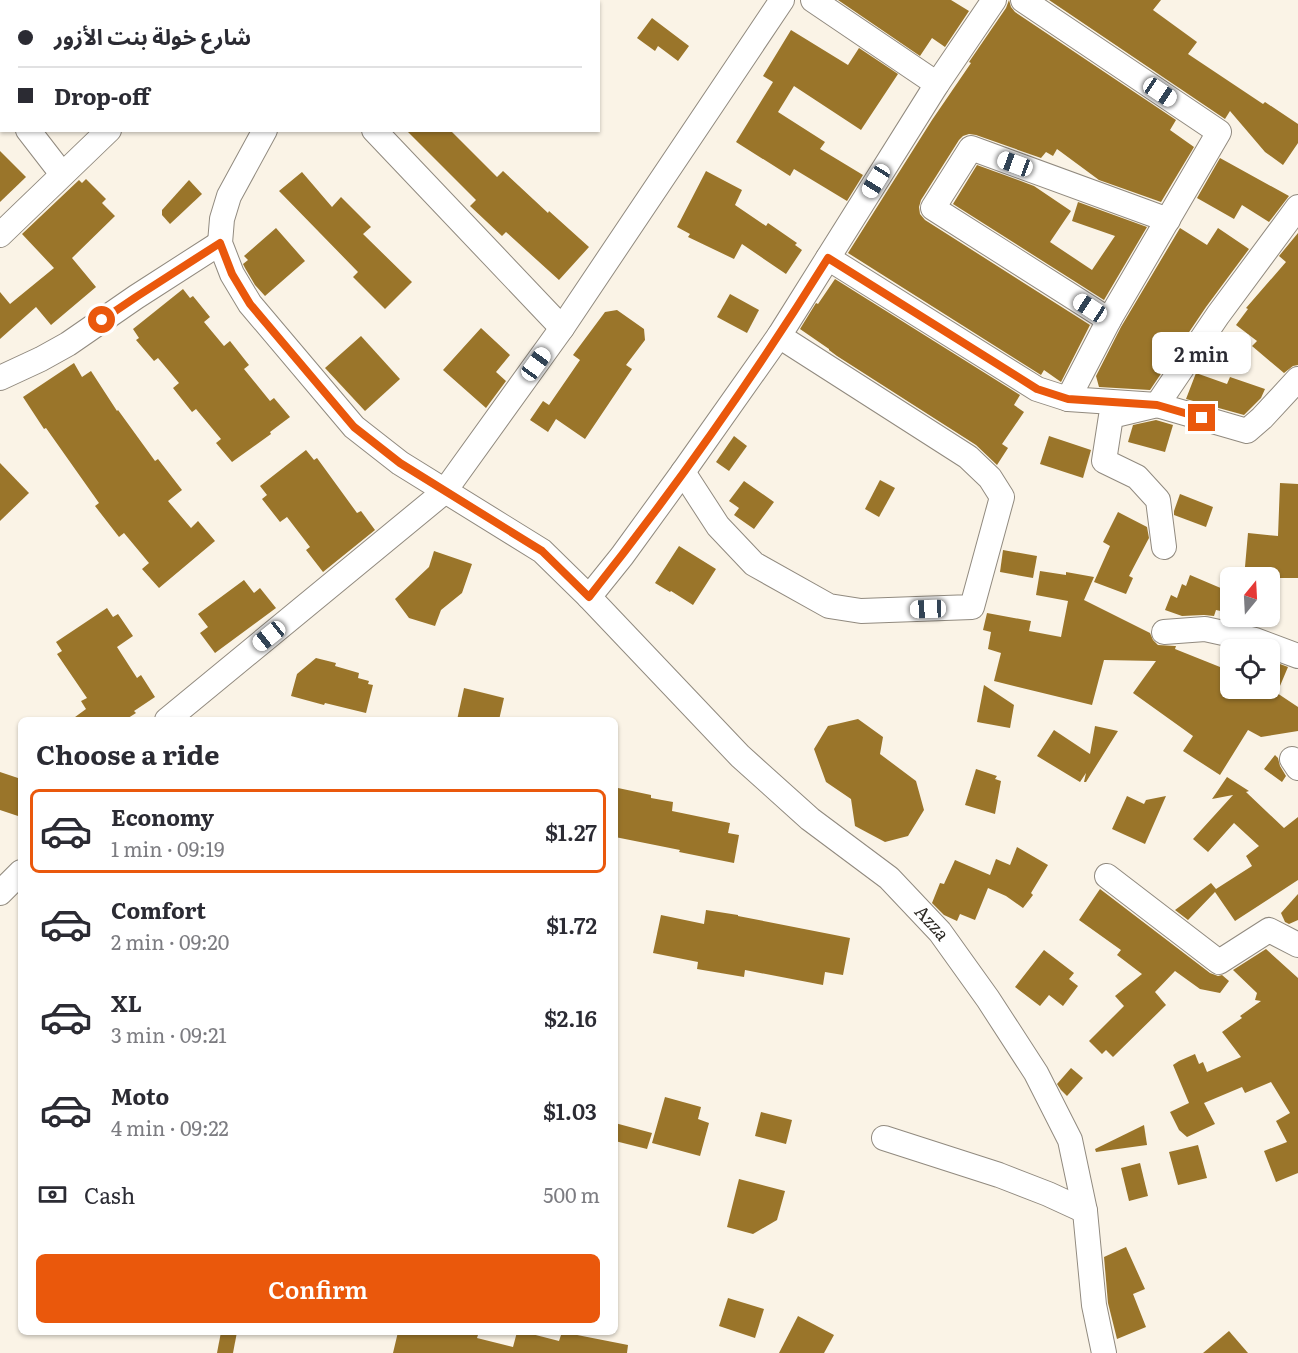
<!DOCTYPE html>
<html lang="en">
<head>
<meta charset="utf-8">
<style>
	body { margin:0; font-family:Literata,"Noto Sans Arabic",serif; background:#f2f2f3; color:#2b2b33; height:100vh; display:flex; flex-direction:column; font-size:22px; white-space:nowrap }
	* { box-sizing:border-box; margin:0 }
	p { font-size:20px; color:#7c7c81 }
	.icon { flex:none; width:33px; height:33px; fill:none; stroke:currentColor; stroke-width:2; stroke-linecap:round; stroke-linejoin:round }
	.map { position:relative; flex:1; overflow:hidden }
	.drawer { position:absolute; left:18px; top:717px; width:600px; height:618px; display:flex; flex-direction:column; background:#fff; border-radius:9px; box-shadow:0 2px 4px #0004 }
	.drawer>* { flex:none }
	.top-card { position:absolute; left:0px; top:0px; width:600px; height:132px; box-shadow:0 2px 4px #0004; display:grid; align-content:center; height:132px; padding:0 18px; background:#fff }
	.needle { width:39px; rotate:18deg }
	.tools { position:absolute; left:1220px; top:567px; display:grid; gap:12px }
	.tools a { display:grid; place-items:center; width:60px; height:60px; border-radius:9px; background:#fff; box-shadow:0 2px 4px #0004; font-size:30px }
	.end { position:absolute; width:27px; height:27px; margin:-14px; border:8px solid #ea580c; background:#fff; box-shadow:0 0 0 3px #fff }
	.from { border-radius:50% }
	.bubble { position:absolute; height:42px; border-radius:9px; background:#fff; box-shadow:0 2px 4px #0004; font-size:20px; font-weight:600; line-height:42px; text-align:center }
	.car { position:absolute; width:18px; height:36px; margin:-18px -9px; border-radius:8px; box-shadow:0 0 4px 2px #0007; background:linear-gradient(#fff 24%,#345 0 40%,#fff 0 76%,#345 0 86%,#fff 0) }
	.top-card b { display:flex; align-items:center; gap:21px; height:57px; font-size:22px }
	.top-card b+b { border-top:2px solid #e1e1e2 }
	.top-card i { width:15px; height:15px; background:#2b2b33 }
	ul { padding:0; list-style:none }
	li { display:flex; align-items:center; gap:18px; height:84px; margin:0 12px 9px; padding:0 6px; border:3px solid transparent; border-radius:9px }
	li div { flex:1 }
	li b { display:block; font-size:22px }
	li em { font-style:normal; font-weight:600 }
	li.on { border-color:#ea580c }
	li>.icon { width:54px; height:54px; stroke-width:1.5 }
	h2 { padding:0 18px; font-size:27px; line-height:72px }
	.pay { display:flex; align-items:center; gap:15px; height:66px; padding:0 18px; font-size:22px }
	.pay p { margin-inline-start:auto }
	.cta { display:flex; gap:12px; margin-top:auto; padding:12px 18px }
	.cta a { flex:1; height:69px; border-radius:9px; background:#ea580c; color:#fff; font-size:24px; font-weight:600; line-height:69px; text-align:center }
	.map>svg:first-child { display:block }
	.building { fill:#9a752a }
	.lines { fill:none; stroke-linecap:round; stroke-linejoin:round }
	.minor-casing { stroke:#918a7f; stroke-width:26 }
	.minor { stroke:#fff; stroke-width:24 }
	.route { stroke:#ea580c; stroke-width:8 }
	.labels { text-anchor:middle; stroke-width:6; stroke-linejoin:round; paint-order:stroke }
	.street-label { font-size:18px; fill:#2b2823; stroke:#faf3e6 }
</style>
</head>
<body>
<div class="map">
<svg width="1298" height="1353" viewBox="0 0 1298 1353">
	<rect width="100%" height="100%" fill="#faf3e6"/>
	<g class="building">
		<polygon points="838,0 951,0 969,11 945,47 932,38 920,56"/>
		<polygon points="1009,0 1011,7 1015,12 1176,120 1170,130 1194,147 1161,202 1099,180 1057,149 1053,156 1046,152 1041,158 976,135 969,134 963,136 959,140 921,200 919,207 920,214 925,220 1090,325 1061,382 1044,370 1041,375 848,253 932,120 971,63 969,62 1006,8"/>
		<polygon points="1049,0 1161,0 1153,10 1197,42 1188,54 1263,104 1265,102 1298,124 1298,143 1283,165 1265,152 1230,111 1225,119"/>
		<polygon points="652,18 689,46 678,61 658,46 655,51 637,38"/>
		<polygon points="791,30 848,65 859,48 898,74 861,130 794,86 778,112 825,142 820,149 863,175 847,201 794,169 790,176 736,142 773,82 763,76"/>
		<polygon points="406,130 450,130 497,177 503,171 548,213 549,211 589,247 559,280 506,232 502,236 470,206 476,200"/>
		<polygon points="0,151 26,177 0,202"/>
		<polygon points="1220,158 1289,196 1269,222 1242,205 1234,219 1197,198"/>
		<polygon points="977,165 1034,186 1071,211 1050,242 1092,270 1115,236 1072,221 1078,202 1147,227 1104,300 953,204"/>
		<polygon points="706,171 742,190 735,205 766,226 768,223 797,243 795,245 802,250 786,274 742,244 734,259 688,237 690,234 677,227"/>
		<polygon points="302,172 332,207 341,197 371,227 363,234 412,282 385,309 353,277 358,272 279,191"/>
		<polygon points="86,179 106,199 102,203 115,216 72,258 96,287 51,325 36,307 0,339 0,292 10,304 54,268 22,234 79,180 82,183"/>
		<polygon points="189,180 202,194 170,224 162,215 162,210"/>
		<polygon points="276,228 305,261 265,296 255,285 245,268 243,264 248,260 244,256"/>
		<polygon points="1180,228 1207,245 1218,228 1249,249 1206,307 1150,390 1099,387 1096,376 1121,327"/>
		<polygon points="1298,233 1298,365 1293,366 1284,373 1252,346 1257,341 1236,325 1248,309 1246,308 1286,262 1279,256"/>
		<polygon points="835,279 1020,395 1014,405 1024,412 1002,444 1008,448 997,465 976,445 837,356 829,350 829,349 800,329 816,303 818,304"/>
		<polygon points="183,289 190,298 193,296 210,317 204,322 224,346 230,341 249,365 244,369 270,401 274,398 290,417 270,432 271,434 232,462 216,443 221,439 196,409 192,412 173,388 179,383 158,358 154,361 136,340 139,338 133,329"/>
		<polygon points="730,294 759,310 747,333 717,317"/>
		<polygon points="617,310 644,329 645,340 626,365 632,369 585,439 556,419 548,432 530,420 543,401 549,405 580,360 573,355 605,312"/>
		<polygon points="481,328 510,355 496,372 506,381 486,408 443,370"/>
		<polygon points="361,336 400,379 365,411 325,368"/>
		<polygon points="74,363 82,377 91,371 117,411 118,410 155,461 158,459 182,490 168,501 191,528 198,521 215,541 159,588 142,569 149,563 124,533 119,537 95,506 99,503 46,428 44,429 23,397"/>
		<polygon points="1196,373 1227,384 1230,377 1265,389 1261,398 1244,415 1186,399"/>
		<polygon points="1156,420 1173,425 1165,452 1128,442 1133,425"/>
		<polygon points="734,436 747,446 729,471 716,462"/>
		<polygon points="1049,436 1091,450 1083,478 1040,464"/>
		<polygon points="306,450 314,460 317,458 357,513 361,511 375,530 323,572 306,550 310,547 287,517 280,522 262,499 267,495 260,486"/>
		<polygon points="0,463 29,493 0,521"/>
		<polygon points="880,480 895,488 879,517 865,509"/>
		<polygon points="744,481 774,502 754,529 734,515 739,508 729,501"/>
		<polygon points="1280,483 1298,484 1298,578 1244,578 1248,533 1278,536"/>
		<polygon points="1180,494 1213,507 1206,527 1174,515 1174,511"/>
		<polygon points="1118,512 1147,527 1149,538 1129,576 1133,578 1126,594 1094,582 1110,546 1103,542"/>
		<polygon points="679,546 716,569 693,605 671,591 670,592 655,583"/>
		<polygon points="1003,550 1037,556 1033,578 1000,572"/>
		<polygon points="434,551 472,564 462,593 441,610 435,626 409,618 395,599 429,567"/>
		<polygon points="1040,571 1066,575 1066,572 1094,577 1084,600 1150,633 1153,640 1158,645 1175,646 1176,646 1175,649 1230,671 1230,688 1269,688 1269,660 1288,667 1277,693 1298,707 1298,731 1261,737 1248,730 1220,775 1183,751 1193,736 1133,693 1156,661 1104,660 1092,705 994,681 1001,653 988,649 991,632 983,630 987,613 1031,621 1029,631 1061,637 1068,601 1036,595"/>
		<polygon points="1190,575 1230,592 1230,613 1216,610 1214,616 1204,615 1182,616 1165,610 1171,595 1177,598 1182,584 1186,586"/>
		<polygon points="244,580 254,593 260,588 276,608 215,653 200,633 208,627 198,614"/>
		<polygon points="107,608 113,617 118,614 133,636 117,647 137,678 141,675 155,697 134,711 136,713 125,720 71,720 86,709 81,701 87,698 57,654 62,651 56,642"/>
		<polygon points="316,658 336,663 335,666 359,673 358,678 369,681 368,684 373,685 366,713 325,703 324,705 291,696 297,674"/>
		<polygon points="984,685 1014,705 1010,728 977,722"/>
		<polygon points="464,688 504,698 499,720 457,720"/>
		<polygon points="858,719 883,737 880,754 916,781 924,810 908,836 885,842 855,826 851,799 826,782 814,749 828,726"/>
		<polygon points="1095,726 1118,731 1086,782 1084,782 1086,773 1080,782 1037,756 1054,730 1090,754"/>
		<polygon points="1275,755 1278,758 1280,766 1286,776 1282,782 1264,769"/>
		<polygon points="976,769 997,776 995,779 1001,781 995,814 965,805"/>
		<polygon points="0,772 21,779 21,817 0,810"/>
		<polygon points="1227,777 1249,791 1246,792 1284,828 1298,817 1298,880 1235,921 1215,892 1188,920 1175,910 1211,883 1216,889 1252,866 1246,856 1259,846 1234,823 1208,852 1193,839 1233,795 1212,799"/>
		<polygon points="618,788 651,795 651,798 673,802 672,811 730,823 728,833 739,835 734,863 679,852 680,850 615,837 615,791 618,791"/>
		<polygon points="1127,796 1144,804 1146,800 1166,796 1145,844 1112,829"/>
		<polygon points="1017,847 1048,865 1031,893 1033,895 1023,908 1006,896 988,888 975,920 960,914 957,921 944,915 932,903 940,883 944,884 955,860 990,875 996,859 1010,865"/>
		<polygon points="1100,889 1210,973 1218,976 1222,975 1229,981 1220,993 1200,989 1175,971 1155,992 1166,1005 1113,1057 1106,1050 1102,1054 1089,1041 1124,1006 1115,996 1142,974 1117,955 1121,950 1079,920"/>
		<polygon points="1298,894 1298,920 1289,924 1285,922 1281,913"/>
		<polygon points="706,910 738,915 738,916 850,938 843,975 825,972 823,985 745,970 744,977 697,969 698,962 653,953 661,915 704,924"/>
		<polygon points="1266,949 1298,978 1298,1173 1276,1182 1264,1151 1287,1142 1276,1121 1290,1113 1271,1082 1245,1093 1242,1087 1204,1103 1215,1124 1187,1137 1179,1130 1170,1112 1189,1103 1173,1065 1179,1061 1195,1054 1199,1064 1203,1062 1207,1072 1241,1057 1222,1032 1242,1018 1240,1016 1261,1001 1255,1000 1257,993 1233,970"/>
		<polygon points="1044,950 1074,973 1069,979 1078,986 1063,1006 1049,995 1040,1006 1015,987"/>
		<polygon points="1071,1068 1083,1078 1067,1096 1061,1090 1057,1084"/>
		<polygon points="665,1097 701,1107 698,1119 709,1123 700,1156 652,1143"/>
		<polygon points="761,1112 792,1120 786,1144 755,1136"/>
		<polygon points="615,1123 652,1133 647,1149 615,1141"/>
		<polygon points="1144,1125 1147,1145 1096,1152 1095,1149"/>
		<polygon points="1198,1145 1207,1178 1178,1185 1169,1152"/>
		<polygon points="1140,1163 1148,1196 1129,1201 1121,1168"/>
		<polygon points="739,1179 785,1191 777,1220 753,1234 727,1227"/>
		<polygon points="1126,1247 1145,1289 1133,1294 1146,1327 1117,1339 1108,1303 1104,1257"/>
		<polygon points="728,1298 764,1309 755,1338 719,1326"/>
		<polygon points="798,1316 834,1335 824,1353 779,1353"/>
		<polygon points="1229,1331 1248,1353 1203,1353"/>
		<polygon points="221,1332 237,1332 233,1353 217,1353"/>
		<polygon points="398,1332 479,1332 477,1338 513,1347 517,1332 524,1332 559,1341 562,1332 628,1345 627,1353 393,1353"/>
	</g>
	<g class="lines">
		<defs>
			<g id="minor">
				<polyline points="178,0 180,2"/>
				<polyline points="519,0 522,2"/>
				<polyline points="813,0 937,84"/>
				<polyline points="1023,0 1219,132 1109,320 1068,399"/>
				<polyline points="245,2 246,0"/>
				<polyline points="336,2 337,0"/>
				<polyline points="0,94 2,96"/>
				<polyline points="28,130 62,174"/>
				<path id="s1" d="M265,130L229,196L222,219L220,243L232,274L250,304L354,427L400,463L542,551L589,597L740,756L810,819L889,878L940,932L988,999L1036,1073L1070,1140L1085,1211L1094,1305L1104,1353"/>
				<polyline points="374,130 562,328"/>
				<polyline points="0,235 109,130"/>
				<polyline points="828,258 1037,389 1068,399 1157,405 1247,431 1262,418 1298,379"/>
				<polyline points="1109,320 933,208 971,148 1168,220"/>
				<polyline points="0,378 41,359 68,344 136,297 220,243"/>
				<polyline points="683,472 718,526 754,564 829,606 861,611 972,607 1002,497 990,478 968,457 779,336"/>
				<polyline points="1164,547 1158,500 1137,477 1104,461 1111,416 1157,405 1218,315 1298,207"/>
				<polyline points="589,597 622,556 683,472 779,336 937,84 994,0"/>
				<polyline points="1164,632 1205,629 1255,640 1298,656"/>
				<polyline points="167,720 444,492 562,328 782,0"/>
				<polyline points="1292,759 1298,768"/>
				<polyline points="1107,876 1219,962 1269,930 1298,945"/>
				<polyline points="0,893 21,872"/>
				<polyline points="884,1138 999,1175 1048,1194 1085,1211"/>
			</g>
		</defs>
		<use href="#minor" class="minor-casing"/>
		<use href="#minor" class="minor"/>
	</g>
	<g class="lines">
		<path class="route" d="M102,320L136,297L220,243L232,274L250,304L354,427L400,463L542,551L589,597C675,489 755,375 828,258L1037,389L1068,399L1157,405L1202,418"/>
	</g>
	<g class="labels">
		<g class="street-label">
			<text dy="6" stroke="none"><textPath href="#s1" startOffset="1118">Azza</textPath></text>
		</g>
	</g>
</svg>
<div class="tools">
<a><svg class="needle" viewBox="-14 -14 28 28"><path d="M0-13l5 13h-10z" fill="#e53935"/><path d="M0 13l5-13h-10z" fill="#7c7c81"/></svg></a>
<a><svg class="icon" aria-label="locate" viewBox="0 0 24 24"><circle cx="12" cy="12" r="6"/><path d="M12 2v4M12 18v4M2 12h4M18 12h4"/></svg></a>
</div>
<i class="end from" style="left:102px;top:320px"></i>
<i class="end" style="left:1202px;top:418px"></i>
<div class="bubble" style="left:1152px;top:332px;width:99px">2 min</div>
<i class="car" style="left:1160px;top:92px;rotate:124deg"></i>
<i class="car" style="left:1015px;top:164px;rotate:290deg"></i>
<i class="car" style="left:876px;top:181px;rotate:212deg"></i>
<i class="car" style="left:1090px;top:308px;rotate:303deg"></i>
<i class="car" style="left:536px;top:364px;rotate:36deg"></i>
<i class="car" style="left:928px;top:609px;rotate:268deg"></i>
<i class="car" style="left:269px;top:636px;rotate:231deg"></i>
<div class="top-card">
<b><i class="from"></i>شارع خولة بنت الأزور</b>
<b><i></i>Drop-off</b>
</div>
<section class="drawer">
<h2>Choose a ride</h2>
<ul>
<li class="on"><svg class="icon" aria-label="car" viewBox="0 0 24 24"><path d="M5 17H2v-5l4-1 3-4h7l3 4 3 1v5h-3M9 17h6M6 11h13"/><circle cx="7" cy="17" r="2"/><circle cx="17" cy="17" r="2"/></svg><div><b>Economy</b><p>1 min · 09:19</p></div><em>$1.27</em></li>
<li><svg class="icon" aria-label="car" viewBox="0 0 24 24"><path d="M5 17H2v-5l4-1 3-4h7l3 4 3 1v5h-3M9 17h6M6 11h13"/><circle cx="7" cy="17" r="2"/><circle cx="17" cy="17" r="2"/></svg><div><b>Comfort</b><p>2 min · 09:20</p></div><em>$1.72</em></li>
<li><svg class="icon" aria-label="car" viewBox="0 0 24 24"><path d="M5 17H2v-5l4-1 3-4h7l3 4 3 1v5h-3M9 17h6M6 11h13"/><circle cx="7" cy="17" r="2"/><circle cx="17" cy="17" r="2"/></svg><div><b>XL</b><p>3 min · 09:21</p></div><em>$2.16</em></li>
<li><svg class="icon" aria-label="car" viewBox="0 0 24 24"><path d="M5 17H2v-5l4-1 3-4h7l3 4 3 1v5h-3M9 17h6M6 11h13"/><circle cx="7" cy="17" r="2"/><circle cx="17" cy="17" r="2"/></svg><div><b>Moto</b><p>4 min · 09:22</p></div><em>$1.03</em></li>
</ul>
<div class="pay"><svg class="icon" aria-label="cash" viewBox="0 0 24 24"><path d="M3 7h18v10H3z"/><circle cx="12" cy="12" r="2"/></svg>Cash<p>500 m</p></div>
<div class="cta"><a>Confirm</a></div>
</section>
</div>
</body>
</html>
